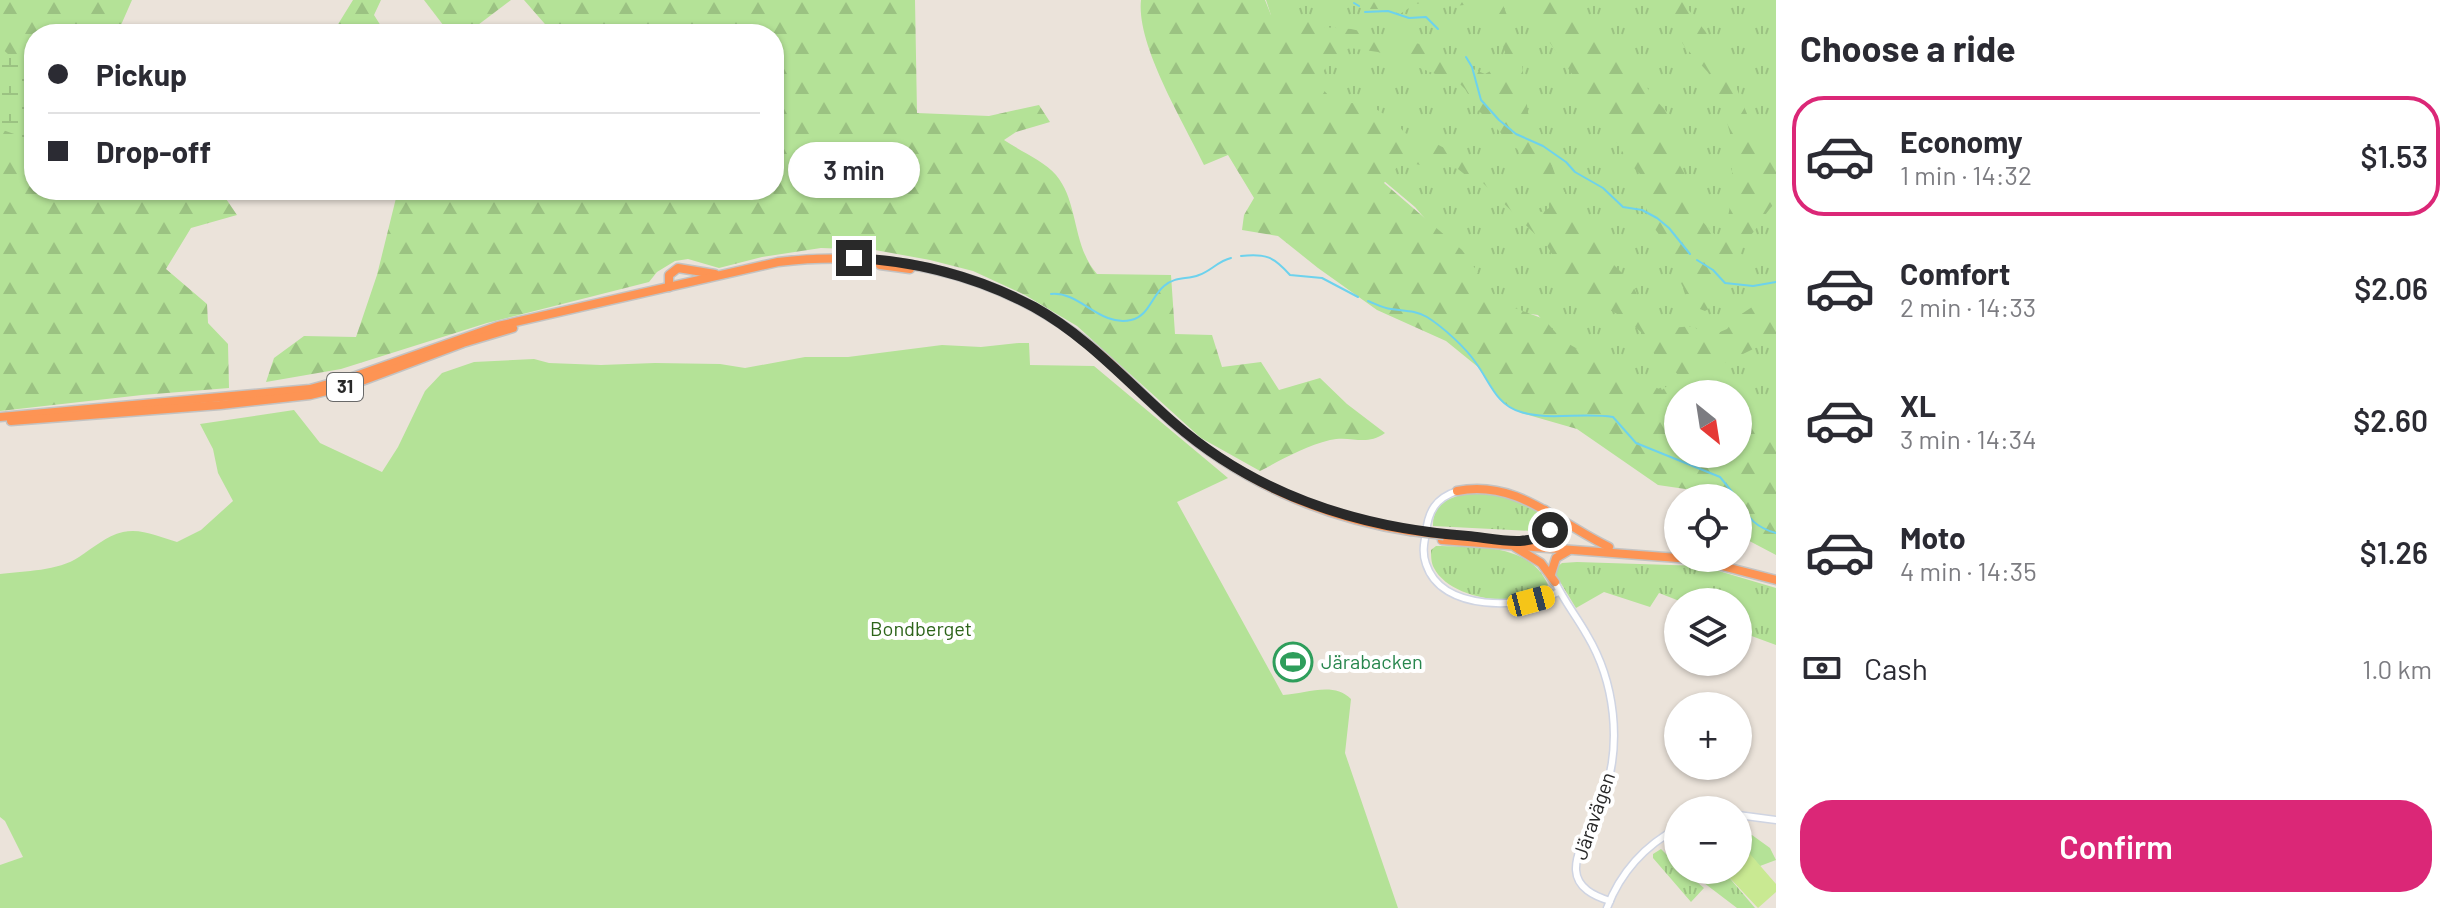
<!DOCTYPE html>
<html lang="en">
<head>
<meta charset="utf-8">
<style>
	body { margin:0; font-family:Barlow,sans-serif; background:#f7f7f7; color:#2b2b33; height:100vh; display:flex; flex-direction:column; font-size:30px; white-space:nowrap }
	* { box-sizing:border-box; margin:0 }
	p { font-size:26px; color:#7c7c81 }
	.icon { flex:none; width:44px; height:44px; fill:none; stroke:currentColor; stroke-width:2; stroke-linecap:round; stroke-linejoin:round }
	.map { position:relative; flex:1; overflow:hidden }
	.side { display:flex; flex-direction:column; background:#fff; width:680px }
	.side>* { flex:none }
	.banner { position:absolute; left:24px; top:24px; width:760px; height:176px; border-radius:32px; box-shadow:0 2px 6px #0004; display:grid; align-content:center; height:176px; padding:0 24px; background:#fff }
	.needle { width:52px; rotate:150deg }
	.tools { position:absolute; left:1664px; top:380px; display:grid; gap:16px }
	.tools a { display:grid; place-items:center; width:88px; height:88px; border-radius:50%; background:#fff; box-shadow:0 2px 6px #0004; font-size:40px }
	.end { position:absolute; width:36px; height:36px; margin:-18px; border:10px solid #292929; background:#fff; box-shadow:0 0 0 4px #fff }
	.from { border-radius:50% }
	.bubble { position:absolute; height:56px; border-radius:28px; background:#fff; box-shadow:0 2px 6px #0004; font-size:26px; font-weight:600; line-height:56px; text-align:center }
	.car { position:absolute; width:24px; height:48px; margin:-24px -12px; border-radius:10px; box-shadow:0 0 6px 2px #0007; background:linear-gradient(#f5c518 24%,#345 0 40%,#f5c518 0 76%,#345 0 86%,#f5c518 0) }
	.banner b { display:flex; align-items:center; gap:28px; height:76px; font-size:30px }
	.banner b+b { border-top:2px solid #e1e1e2 }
	.banner i { width:20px; height:20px; background:#2b2b33 }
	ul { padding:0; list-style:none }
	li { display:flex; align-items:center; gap:24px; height:120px; margin:0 16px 12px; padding:0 8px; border:4px solid transparent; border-radius:32px }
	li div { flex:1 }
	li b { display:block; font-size:30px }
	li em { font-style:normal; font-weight:600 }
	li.on { border-color:#db2777 }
	li>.icon { width:72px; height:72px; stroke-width:1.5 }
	h2 { padding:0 24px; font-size:36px; line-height:96px }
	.pay { display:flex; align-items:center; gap:20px; height:88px; padding:0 24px; font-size:30px }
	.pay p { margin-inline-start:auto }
	.button { display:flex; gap:16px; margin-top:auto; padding:16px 24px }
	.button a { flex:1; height:92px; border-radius:32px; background:#db2777; color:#fff; font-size:32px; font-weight:600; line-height:92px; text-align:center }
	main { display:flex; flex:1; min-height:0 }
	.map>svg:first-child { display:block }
	.grass { fill:url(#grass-tufts) }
	.forest { fill:url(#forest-firs); fill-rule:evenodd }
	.wetland { fill:url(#wetland-marsh) }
	.park { fill:#b4e297 }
	.pitch { fill:#c9e992 }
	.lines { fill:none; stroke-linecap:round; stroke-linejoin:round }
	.stream { stroke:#6dd2ed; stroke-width:2 }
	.secondary-casing { stroke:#cfd4e2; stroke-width:9 }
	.highway-casing { stroke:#c3c3c3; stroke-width:11 }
	.secondary { stroke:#fff; stroke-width:6 }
	.highway { stroke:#fd9454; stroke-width:8 }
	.highway-bridge-casing { stroke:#c3c3c3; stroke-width:11; stroke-linecap:butt }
	.highway-bridge { stroke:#fd9454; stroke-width:8 }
	.route { stroke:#292929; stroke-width:10 }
	.labels { text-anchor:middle; stroke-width:8; stroke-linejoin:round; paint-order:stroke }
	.shield { fill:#fff; stroke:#696969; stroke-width:2 }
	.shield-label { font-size:18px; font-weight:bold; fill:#292929 }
	.park-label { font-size:20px; fill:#2d641a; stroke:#fff }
	.leisure-label { font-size:20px; fill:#27864d; stroke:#fff; text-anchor:start }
	.street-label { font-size:20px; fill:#292929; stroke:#fff }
</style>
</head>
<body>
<main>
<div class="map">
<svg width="1776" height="908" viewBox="0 0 1776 908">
	<defs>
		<pattern id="grass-tufts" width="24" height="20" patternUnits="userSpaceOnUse" patternTransform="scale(2)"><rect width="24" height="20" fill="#b4e297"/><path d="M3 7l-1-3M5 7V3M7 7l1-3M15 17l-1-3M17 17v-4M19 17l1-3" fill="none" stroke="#9bc282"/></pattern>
		<pattern id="forest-firs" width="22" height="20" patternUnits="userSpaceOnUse" patternTransform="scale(2)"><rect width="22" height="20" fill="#b4e297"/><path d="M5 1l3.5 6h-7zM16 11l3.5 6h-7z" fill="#9bc282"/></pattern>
		<pattern id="wetland-marsh" width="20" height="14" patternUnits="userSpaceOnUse" patternTransform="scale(2)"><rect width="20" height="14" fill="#b4e297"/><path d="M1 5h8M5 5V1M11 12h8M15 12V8" fill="none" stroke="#9bc282"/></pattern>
	</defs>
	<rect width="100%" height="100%" fill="#ebe3da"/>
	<g class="grass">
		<polygon points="1266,0 1776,0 1776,422 1738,435 1738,394 1678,394 1678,421 1560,342 1538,315 1503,310 1415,207 1303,113"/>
		<path d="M1483,492C1504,496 1539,500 1545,526L1541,530L1533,531L1433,526C1432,498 1460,494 1483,492Z"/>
		<path d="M1436,546C1475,547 1531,543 1548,585C1523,610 1451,601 1434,568C1431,563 1431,555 1431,550Z"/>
		<polygon points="1577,562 1702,566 1776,588 1776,645 1738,631 1738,602 1682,602 1659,593 1650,607 1604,592 1576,608 1556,575 1557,567 1562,563"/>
		<polygon points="1752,835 1770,848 1776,860 1760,866 1750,855 1738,865 1738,837"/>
		<polygon points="1661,849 1678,866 1678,870 1683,870 1704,888 1691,902 1653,858 1653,854"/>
		<polygon points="1687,870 1732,870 1727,875 1755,908 1737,908"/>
	</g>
	<g class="forest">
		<polygon points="0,0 132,0 121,25 123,34 34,34 34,190 220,190 237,215 191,228 166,269 207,304 208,323 228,344 229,388 142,395 0,411"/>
		<polygon points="353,0 381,0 374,15 386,34 332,34"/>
		<polygon points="424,0 511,0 466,34 450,34"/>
		<path d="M524,0H915L917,113L989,116L1039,105L1050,122L1016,132L1004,140C1020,151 1044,161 1056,175C1079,202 1072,246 1097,274L1171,275L1175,334L1212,335L1222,367L1261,362L1279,390L1320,378L1347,404L1385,433C1365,447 1352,435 1330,440C1305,446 1283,459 1260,471L1201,438L1077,326L1025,295L973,271L930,260L875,250L821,248L762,257L719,268L688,259L675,261L657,272L649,282L487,323L341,369L266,382L274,358L304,336L356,337L377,275L398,190H774V34H549L551,31Z"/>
		<path d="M1141,0H1265L1271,15L1309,16L1321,27L1351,29L1420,44L1438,50L1456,62L1485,74L1501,65L1505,52L1499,37L1478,14L1464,5L1444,7L1424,3L1415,4L1400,14L1388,9H1369L1365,6L1371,0H1501L1520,48L1528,113L1540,131L1558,183L1604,247L1608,259L1631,282L1646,313L1671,328L1693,326L1701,332L1713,335L1727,329L1737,317L1752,307L1776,300V338L1716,367L1700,394H1678V454H1738V426L1776,415V555L1738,535V498H1705L1699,491L1658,485L1577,429L1521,413L1502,402L1478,367L1446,341L1377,310L1318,268L1278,236L1242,230L1244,215L1254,198L1228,155L1204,165C1184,123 1136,45 1141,0ZM1350,48L1378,52L1459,83L1465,89L1477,109L1537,169C1538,183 1550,194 1549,208L1543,212L1523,210C1503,169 1459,158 1422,136L1417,138L1405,133L1393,120L1362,100C1344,109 1326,98 1318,81C1326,66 1333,55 1350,48ZM1402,161L1434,168L1440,165L1458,169L1468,177L1483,183L1547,246L1569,281L1581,295L1623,317L1642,333L1657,359L1672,368L1679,376L1662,390L1619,373L1562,340L1544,319L1499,302L1462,250L1384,183Z"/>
		<path d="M1520,0H1553L1560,11L1577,7L1633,65L1653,97L1667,112L1675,132L1674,149L1679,164L1696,194L1703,222L1715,235L1725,233L1733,190L1730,133L1715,80L1685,47L1670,24L1648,0H1681L1705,31L1731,74L1757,139L1776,147V202C1762,215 1757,235 1739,244L1740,258C1735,262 1727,266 1723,270C1708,285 1723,302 1705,311L1692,306L1680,281L1669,248L1649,221L1641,175L1631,165L1586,94Z"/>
	</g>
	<polygon class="wetland" points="0,47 34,77 34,141 0,129"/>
	<path class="park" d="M1019,343H1029L1030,365L1094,366L1228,478L1177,502L1283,695C1306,694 1333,681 1351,699L1345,753L1398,908H0V865L23,857L5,821L0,817V574C25,571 58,571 79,557C93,548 106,536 123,532C142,528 159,537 177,542L201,530L233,501L218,473L213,449L200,424L294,410L320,443L382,472L398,447L425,391L442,373L474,362L534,359L549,363L601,365L655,363L720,364L745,368L805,357H848L942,345L981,347Z"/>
	<polygon class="pitch" points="1750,854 1776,884 1776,892 1758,908 1727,875 1732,870 1738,870 1738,865"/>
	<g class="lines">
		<g class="stream">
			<polyline points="1354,3 1359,6"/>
			<polyline points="1365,12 1388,11 1409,18 1426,17 1438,29"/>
			<polyline points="1466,57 1472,67 1481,100 1499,120 1516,134 1543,146 1566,162 1575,172 1603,188 1623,207 1642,210 1657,218 1669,228 1690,254"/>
			<path d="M1241,256C1266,253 1274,257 1290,275L1322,278L1358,297"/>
			<polyline points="1697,260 1713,270 1725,283 1753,286 1776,282"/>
			<path d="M1051,294C1080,291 1099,327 1131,320C1149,316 1151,297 1164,286C1175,276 1187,280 1199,275C1211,271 1218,261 1231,258"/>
			<path d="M1368,301C1376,304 1383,308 1391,309C1404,311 1415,310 1427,317C1443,327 1466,348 1476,363C1490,382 1496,405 1521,412C1549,421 1583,412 1613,417L1636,443L1720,477L1737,498"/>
			<path d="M1739,500C1747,518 1757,528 1776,533"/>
		</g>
		<defs>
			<g id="secondary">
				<path d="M1457,491C1436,498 1428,511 1426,533C1424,543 1422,553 1426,564C1442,613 1522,608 1559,592"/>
				<path d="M1555,582C1564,601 1577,617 1587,635C1615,682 1622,743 1604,796C1597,817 1575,848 1576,870C1577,888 1594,896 1610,901"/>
				<polyline points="1738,815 1776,820"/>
				<path d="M1607,908C1620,873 1645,845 1678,828"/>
			</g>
			<g id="highway">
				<polyline points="880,265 910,269"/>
				<polyline points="669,287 669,275 678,268 715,274"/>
				<path d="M0,417L310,389L350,378L498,326L778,262C880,250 982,269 1067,328C1106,355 1137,390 1171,421C1238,480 1322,518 1410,531"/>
				<polyline points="11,421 220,405 310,395 351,385 463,343 513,328"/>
				<path d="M1457,491C1517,479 1558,523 1609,547"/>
				<polyline points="1442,540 1678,558"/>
				<path d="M1528,541C1544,535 1558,529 1545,510"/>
				<polyline points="1515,547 1541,563 1555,582"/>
				<polyline points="1680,558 1718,565 1776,580"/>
				<polyline points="1551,574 1556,558 1568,551"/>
			</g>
		</defs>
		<use href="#secondary" class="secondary-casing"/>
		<use href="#highway" class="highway-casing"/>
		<use href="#secondary" class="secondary"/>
		<use href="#highway" class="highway"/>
		<defs>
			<polyline id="highway-bridge" points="1410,531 1444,535"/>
		</defs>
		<use href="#highway-bridge" class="highway-bridge-casing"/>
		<use href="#highway-bridge" class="highway-bridge"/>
	</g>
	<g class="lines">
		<path class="route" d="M854,258C917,261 978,277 1034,307C1088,337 1128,383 1174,423C1258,496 1359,528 1468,536C1492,538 1531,549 1550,530"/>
	</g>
	<defs>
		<symbol id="stadium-ring" viewBox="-11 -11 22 22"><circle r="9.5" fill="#fff" stroke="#2e9e5b" stroke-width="1.5"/><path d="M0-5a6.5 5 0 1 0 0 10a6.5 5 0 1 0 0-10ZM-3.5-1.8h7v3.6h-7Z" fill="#2e9e5b"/></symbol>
	</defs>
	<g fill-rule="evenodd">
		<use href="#stadium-ring" x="1271" y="640" width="44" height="44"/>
	</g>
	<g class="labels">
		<rect class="shield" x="327" y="373" width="36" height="28" rx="6"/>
		<g class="shield-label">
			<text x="345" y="393">31</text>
		</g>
		<g class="park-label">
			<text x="921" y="636">Bondberget</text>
		</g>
		<g class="leisure-label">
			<text x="1321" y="669">Järabacken</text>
		</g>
		<g class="street-label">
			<text transform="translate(1594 816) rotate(-71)" y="7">Järavägen</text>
		</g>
	</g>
</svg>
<div class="tools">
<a><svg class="needle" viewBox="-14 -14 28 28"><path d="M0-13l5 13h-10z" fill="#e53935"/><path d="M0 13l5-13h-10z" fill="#7c7c81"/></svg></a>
<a><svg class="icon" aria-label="locate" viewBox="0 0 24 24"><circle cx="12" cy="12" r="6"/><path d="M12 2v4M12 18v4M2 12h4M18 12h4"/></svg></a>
<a><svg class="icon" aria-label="layers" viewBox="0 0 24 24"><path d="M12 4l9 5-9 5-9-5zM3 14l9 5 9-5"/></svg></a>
<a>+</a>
<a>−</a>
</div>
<i class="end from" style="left:1550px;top:530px"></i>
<i class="end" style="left:854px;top:258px"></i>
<div class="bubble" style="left:788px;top:142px;width:132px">3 min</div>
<i class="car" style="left:1531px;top:601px;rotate:75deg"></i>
<div class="banner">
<b><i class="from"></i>Pickup</b>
<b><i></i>Drop-off</b>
</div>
</div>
<section class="side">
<h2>Choose a ride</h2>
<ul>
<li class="on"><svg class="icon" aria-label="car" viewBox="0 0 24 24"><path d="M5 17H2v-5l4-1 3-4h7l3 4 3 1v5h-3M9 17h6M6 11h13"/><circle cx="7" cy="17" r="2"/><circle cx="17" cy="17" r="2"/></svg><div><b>Economy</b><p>1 min · 14:32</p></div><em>$1.53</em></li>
<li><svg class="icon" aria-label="car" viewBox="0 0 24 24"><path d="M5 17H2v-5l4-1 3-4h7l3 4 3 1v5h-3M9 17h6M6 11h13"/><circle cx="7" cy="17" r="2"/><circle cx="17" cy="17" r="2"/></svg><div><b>Comfort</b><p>2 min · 14:33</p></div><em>$2.06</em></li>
<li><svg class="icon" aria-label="car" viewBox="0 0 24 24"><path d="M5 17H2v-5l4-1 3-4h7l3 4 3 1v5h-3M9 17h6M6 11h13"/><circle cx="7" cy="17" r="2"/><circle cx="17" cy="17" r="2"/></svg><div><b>XL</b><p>3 min · 14:34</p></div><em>$2.60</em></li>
<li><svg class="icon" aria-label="car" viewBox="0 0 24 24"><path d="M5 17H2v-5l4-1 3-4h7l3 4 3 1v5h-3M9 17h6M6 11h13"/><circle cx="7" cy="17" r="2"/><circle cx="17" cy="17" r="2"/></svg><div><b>Moto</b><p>4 min · 14:35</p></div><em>$1.26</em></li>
</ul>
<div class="pay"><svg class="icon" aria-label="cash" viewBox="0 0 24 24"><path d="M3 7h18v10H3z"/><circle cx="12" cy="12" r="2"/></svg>Cash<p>1.0 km</p></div>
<div class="button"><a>Confirm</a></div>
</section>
</main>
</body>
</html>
